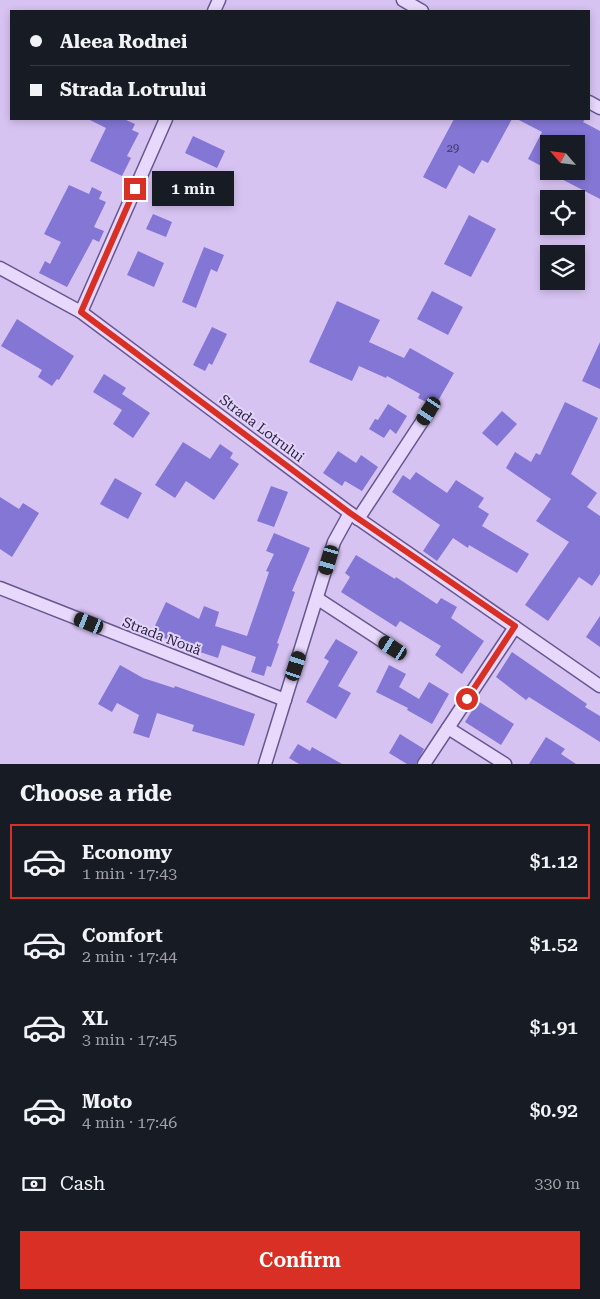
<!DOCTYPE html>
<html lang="en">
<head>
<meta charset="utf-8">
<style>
	body { margin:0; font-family:"Roboto Serif",serif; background:#20242c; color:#f1f3f6; height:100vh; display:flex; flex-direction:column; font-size:19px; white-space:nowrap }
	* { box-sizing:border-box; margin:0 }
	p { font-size:16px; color:#9ea1a6 }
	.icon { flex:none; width:28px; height:28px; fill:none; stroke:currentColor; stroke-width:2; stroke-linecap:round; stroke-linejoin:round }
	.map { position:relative; height:764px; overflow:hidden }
	.panel { display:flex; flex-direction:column; background:#171b24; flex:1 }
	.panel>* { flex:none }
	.hud { position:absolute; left:10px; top:10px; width:580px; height:110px; border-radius:0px; box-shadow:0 2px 8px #0003; display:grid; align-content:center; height:110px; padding:0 20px; background:#171b24 }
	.needle { width:32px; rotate:298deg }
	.controls { position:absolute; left:540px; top:135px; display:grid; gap:10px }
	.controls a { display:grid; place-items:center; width:45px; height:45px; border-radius:0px; background:#171b24; box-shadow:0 2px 8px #0003; font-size:25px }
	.end { position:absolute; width:22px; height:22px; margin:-11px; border:6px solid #d93025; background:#fff; box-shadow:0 0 0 2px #fff }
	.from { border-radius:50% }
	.bubble { position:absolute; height:35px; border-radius:0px; background:#171b24; box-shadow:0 2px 8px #0003; font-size:16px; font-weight:600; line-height:35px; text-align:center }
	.car { position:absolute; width:15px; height:30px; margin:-15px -8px; border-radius:6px; box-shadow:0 0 4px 1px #0007; background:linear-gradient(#222 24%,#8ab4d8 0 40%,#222 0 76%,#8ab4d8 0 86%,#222 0) }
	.hud b { display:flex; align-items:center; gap:18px; height:48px; font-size:19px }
	.hud b+b { border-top:1px solid #363941 }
	.hud i { width:12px; height:12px; background:#f1f3f6 }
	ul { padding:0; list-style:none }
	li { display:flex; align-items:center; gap:15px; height:75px; margin:0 10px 8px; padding:0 10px; border:2px solid transparent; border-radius:0px }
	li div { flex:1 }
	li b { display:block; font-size:19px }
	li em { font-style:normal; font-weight:600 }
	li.selected { border-color:#d93025 }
	li>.icon { width:45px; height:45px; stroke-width:1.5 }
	h2 { padding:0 20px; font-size:22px; line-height:60px }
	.pay { display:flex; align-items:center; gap:12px; height:55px; padding:0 20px; font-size:19px }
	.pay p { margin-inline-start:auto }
	.primary-button { display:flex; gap:10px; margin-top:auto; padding:10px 20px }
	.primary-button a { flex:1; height:58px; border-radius:0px; background:#d93025; color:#fff; font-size:20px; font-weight:600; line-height:58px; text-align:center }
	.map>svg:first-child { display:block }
	.building { fill:#8376d4 }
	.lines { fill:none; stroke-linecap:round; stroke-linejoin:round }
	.minor-casing { stroke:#66588f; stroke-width:15 }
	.minor { stroke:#e7d8fc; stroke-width:12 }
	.route { stroke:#d93025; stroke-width:6 }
	.labels { text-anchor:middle; stroke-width:4; stroke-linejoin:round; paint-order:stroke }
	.number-label { font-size:11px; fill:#3c3363 }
	.street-label { font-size:14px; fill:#241d3d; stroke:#e4d4f9 }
</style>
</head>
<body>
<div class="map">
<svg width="600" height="764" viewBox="0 0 600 764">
	<rect width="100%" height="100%" fill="#d7c3f2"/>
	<g class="building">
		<polygon points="88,119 124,119 135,124 132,130 139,133 127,156 131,158 122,176 90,161 106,128"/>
		<polygon points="454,119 512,119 488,163 482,160 474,174 459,165 446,189 423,177"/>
		<polygon points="517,119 585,119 583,122 600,131 600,199 546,171 576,171 576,144 549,144 549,170 528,159 542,132"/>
		<polygon points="193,136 225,151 217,168 185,153"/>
		<polygon points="69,185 89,194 92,187 102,192 99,199 106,202 94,227 104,231 99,242 93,239 67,287 39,273 45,261 50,264 61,242 44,234"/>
		<polygon points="153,214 172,222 166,237 146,229"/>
		<polygon points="469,215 496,229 471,277 444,264"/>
		<polygon points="204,247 224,255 217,272 211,269 196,308 182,302"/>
		<polygon points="138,251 164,263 154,287 127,275"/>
		<polygon points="432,291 463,307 448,335 417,319"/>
		<polygon points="337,301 380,320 369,342 404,358 410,348 454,373 435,406 418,398 420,394 387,376 386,378 359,366 352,381 309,362"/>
		<polygon points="17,319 74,356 59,380 57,379 52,386 38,377 42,370 1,346"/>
		<polygon points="212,327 227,334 212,365 209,363 205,371 193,365"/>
		<polygon points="600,342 600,389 582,381"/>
		<polygon points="104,374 126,388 122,394 150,413 133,438 113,424 122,410 93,392"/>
		<polygon points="565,402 598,418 571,474 597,493 587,507 600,516 600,574 592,586 579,577 548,621 525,605 569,542 536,521 551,499 506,468 515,452 531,462 536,453 540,455"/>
		<polygon points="388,404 407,416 396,434 390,429 384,438 369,429 375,419 378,420"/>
		<polygon points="502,411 517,424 497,446 482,433"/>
		<polygon points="183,442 210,459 220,444 233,453 230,458 239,464 214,500 186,481 175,498 155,485"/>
		<polygon points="338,451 356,463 361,455 378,467 362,491 345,481 342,486 323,473"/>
		<polygon points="416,472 447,493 456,480 484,498 478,507 489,514 482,526 529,554 517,573 469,545 468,548 453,538 437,561 423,551 440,525 392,492 403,475 410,480"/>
		<polygon points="115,478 142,493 128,519 100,504"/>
		<polygon points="271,486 288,492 274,527 257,521"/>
		<polygon points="0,497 19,509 23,503 39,513 12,557 0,549"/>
		<polygon points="274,533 310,548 292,591 295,592 277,643 279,644 271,667 267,666 264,676 251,672 256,657 222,645 218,658 179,645 152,632 166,602 199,619 204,606 219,612 215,626 247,636 269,572 266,571 274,554 266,551"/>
		<polygon points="356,555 395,579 396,577 437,604 441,598 457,607 451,618 484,641 462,674 435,655 441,646 400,621 396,627 341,592 350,577 345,573"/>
		<polygon points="600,616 600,647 586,637"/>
		<polygon points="336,639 358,652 338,686 351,693 336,719 306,702 329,661 324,658"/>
		<polygon points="512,652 587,704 585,707 600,716 600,742 529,697 526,700 496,677"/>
		<polygon points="120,665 143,678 174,688 175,686 255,714 244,746 192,731 194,725 157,713 149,738 133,733 139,715 117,703 112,712 98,704"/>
		<polygon points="389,665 406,674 399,687 419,699 429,682 449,694 432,724 407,710 408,708 376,692"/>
		<polygon points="478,701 514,724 501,745 465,722"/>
		<polygon points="400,734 424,749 416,764 407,764 389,753"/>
		<polygon points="546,737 565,749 561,754 576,764 529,764"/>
		<polygon points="298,744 310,751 312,747 342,764 299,764 289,758"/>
	</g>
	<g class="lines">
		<defs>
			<g id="minor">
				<polyline points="403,0 422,11"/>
				<polyline points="214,11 219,0"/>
				<polyline points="589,102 600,108"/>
				<polyline points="0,268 81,312 350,513 600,686"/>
				<polyline points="81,312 166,119"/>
				<polyline points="358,519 429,411"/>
				<polyline points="0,588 285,700"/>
				<polyline points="318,599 393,648"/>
				<polyline points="448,728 505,764"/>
				<polyline points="265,764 334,542 350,513"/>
				<polyline points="424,764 515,627"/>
			</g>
		</defs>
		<use href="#minor" class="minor-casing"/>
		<use href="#minor" class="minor"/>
	</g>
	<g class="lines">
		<polyline class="route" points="135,189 81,312 350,513 515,626 467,699"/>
	</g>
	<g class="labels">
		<g class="number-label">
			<text x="453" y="152">29</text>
		</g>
		<g class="street-label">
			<text transform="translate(262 428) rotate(37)" y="5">Strada Lotrului</text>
			<text transform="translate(162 636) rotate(21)" y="5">Strada Nouă</text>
		</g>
	</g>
</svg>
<div class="controls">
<a><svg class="needle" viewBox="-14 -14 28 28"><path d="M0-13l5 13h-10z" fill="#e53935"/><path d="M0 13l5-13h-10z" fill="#9ea1a6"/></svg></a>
<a><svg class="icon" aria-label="locate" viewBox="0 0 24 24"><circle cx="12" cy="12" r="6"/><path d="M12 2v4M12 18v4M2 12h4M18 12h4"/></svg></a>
<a><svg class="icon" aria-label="layers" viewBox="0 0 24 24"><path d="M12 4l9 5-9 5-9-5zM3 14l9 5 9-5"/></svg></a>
</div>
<i class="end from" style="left:467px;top:699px"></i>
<i class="end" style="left:135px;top:189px"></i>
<div class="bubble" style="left:152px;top:171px;width:82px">1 min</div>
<i class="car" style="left:429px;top:411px;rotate:213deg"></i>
<i class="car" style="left:329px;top:560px;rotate:196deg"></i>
<i class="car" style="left:89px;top:623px;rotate:292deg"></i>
<i class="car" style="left:393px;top:648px;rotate:303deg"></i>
<i class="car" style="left:296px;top:666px;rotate:18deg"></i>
<div class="hud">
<b><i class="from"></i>Aleea Rodnei</b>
<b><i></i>Strada Lotrului</b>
</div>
</div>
<section class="panel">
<h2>Choose a ride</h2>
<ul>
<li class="selected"><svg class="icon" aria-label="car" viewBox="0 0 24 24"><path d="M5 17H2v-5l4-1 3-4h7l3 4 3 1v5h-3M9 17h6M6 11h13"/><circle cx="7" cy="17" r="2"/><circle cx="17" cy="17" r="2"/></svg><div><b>Economy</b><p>1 min · 17:43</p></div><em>$1.12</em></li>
<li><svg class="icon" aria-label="car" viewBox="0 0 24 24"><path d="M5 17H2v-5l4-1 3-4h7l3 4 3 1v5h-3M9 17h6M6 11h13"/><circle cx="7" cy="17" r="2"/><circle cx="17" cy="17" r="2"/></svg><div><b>Comfort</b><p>2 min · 17:44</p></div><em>$1.52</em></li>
<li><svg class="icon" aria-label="car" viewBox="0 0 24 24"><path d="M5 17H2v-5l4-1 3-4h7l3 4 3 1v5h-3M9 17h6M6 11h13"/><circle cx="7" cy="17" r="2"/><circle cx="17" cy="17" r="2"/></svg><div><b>XL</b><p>3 min · 17:45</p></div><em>$1.91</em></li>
<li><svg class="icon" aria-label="car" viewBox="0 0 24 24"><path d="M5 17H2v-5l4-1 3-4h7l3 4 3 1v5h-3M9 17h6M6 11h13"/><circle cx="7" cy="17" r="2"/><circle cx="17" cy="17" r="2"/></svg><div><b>Moto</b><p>4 min · 17:46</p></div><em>$0.92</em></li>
</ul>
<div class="pay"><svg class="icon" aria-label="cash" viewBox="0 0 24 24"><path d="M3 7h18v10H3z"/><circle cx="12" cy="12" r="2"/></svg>Cash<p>330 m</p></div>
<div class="primary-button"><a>Confirm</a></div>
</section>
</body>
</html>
